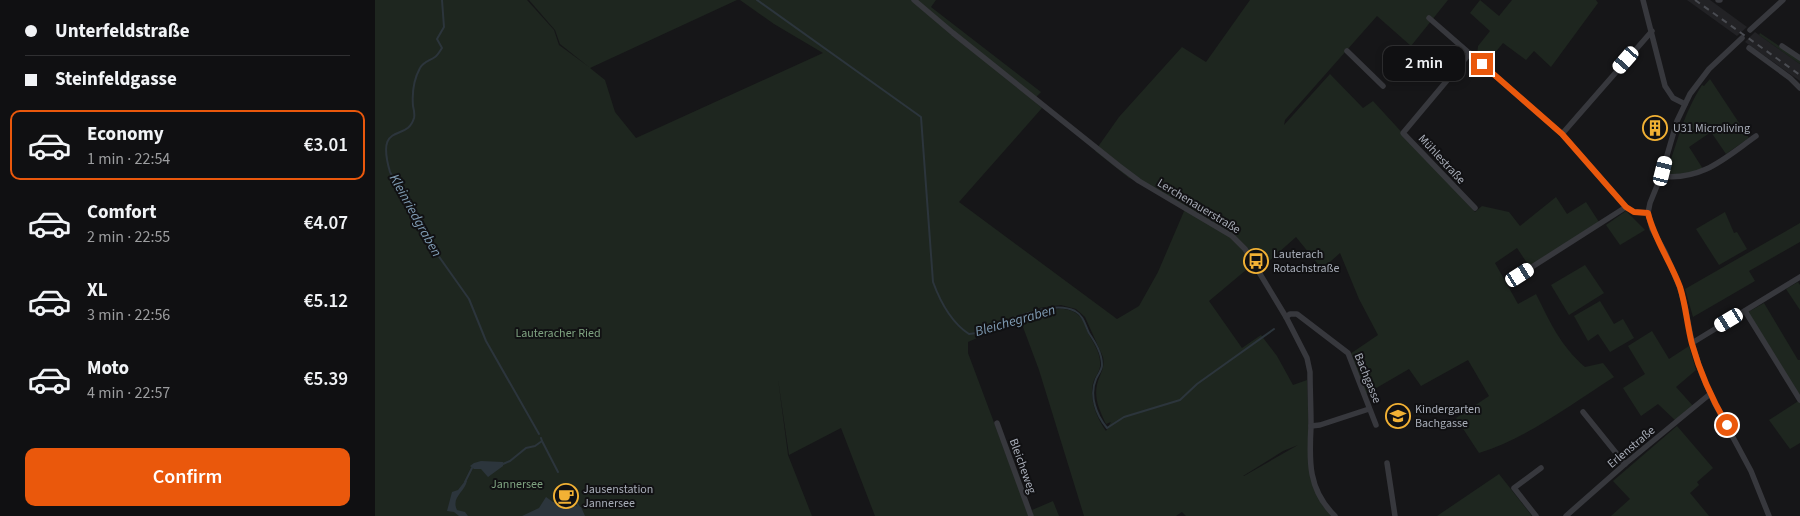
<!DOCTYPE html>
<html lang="en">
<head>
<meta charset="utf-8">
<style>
	body { margin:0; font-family:"Source Sans 3",sans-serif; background:#19191b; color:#f1f3f6; height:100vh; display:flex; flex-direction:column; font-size:19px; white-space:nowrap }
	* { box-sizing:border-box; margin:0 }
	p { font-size:16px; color:#9c9d9f }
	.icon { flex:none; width:28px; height:28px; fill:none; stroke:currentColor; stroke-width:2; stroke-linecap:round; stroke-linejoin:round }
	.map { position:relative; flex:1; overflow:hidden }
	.side { display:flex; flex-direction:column; background:#101012; width:375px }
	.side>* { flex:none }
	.guide { display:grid; align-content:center; height:110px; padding:0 25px; background:#101012 }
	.end { position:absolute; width:22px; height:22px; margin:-11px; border:6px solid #ea580c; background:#fff; box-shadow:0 0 0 2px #fff }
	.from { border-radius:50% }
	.bubble { position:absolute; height:35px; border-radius:10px; background:#101012; box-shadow:0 2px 8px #0003,0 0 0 1px #303032; font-size:16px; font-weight:600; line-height:35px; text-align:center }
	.car { position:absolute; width:15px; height:30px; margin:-15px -8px; border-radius:6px; box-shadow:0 0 4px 1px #0007; background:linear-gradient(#fff 24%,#345 0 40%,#fff 0 76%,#345 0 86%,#fff 0) }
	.guide b { display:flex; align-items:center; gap:18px; height:48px; font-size:19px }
	.guide b+b { border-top:1px solid #303032 }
	.guide i { width:12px; height:12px; background:#f1f3f6 }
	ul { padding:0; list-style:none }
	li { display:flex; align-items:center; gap:15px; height:70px; margin:0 10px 8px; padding:0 15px; border:2px solid transparent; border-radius:10px }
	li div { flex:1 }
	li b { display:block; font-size:19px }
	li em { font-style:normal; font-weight:600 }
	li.selected { border-color:#ea580c }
	li>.icon { width:45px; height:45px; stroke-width:1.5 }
	.primary-button { display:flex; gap:10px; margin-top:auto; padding:10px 25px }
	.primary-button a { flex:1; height:58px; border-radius:10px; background:#ea580c; color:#fff; font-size:20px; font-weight:600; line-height:58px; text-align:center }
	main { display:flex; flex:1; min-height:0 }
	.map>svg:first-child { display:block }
	.built { fill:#222225 }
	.green { fill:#1e261f; fill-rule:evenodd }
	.water { fill:#2c353c }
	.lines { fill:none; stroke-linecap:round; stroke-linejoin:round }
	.stream { stroke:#2c353c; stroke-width:2 }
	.minor { stroke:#37383d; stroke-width:5.5 }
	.rail { stroke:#4a4c52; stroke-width:2; stroke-dasharray:6 5; stroke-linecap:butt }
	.route { stroke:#ea580c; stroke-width:6 }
	.labels { text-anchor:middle; stroke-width:4; stroke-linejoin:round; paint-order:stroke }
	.poi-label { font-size:12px; fill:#a8adb8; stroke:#111113; text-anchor:start }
	.street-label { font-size:12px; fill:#a8adb8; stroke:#111113 }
	.park-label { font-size:12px; fill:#7fa381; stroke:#111113 }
	.water-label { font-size:14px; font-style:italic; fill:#7f9bb3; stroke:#111113 }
</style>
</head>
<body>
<main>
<section class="side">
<div class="guide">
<b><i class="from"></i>Unterfeldstraße</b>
<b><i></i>Steinfeldgasse</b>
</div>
<ul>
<li class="selected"><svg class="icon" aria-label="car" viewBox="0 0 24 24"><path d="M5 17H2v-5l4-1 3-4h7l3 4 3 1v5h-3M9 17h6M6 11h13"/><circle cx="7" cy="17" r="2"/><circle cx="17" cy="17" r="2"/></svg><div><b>Economy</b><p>1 min · 22:54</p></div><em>€3.01</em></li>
<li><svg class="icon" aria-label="car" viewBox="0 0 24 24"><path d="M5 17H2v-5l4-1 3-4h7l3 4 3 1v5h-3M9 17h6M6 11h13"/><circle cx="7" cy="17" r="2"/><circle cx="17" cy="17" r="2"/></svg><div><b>Comfort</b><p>2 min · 22:55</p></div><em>€4.07</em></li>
<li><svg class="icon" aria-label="car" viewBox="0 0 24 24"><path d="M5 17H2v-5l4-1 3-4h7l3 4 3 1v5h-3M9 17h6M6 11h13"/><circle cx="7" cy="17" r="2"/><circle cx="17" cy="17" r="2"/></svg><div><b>XL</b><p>3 min · 22:56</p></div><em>€5.12</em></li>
<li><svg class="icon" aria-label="car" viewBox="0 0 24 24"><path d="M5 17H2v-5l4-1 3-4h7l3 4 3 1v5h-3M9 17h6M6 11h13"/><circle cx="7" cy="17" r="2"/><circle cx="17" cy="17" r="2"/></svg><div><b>Moto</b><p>4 min · 22:57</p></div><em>€5.39</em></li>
</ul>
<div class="primary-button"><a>Confirm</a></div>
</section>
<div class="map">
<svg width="1425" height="516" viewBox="0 0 1425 516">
	<rect width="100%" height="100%" fill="#161618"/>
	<g class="built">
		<polygon points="1312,0 1335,0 1372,27 1362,36"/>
		<polygon points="1380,32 1425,64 1425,81 1370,42"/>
	</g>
	<g class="green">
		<path d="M0,0H152L179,30L184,45L214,67L185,44L180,30L154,0H362L215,68L230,80L240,112L261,138L448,53L399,24L365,0H561L556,7L666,92L658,100L667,108L584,202L742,319L764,306L783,272L810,209L774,185L754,178L720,151L744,117L807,47L831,62L875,0H1073L1036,46L1002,16L910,120L909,125L955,74L988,108L998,101L1100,212L1107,206L1134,212L1145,226L1181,197L1192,214L1211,202L1224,222L1154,266L1142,248L1120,263L1143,304L1161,294C1176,324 1185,345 1210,367L1228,363L1239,377C1198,403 1151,439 1104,453L1081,418L1114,396L1093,360L1046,386L1034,369L991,394L975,354L1003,335L984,299L965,253L947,269L921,237L884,270L877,265L834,301L867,348L886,335L902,356L918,385L932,380L936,479L948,506L958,516H811L807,512L801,516H709L664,370L645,319L593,342V353L654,516H500L466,428L414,455L403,379L413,455L437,516H0ZM686,305L701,309L710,317L728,357C730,367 726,372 723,381C718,397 724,409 731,424L736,422L731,431C721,417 713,397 719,380C722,374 726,369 725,362C725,352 718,342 713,333C711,329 710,323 707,319C693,300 666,313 649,317L664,308ZM923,445L869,476H868L908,451Z"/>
		<polygon points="1105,0 1124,16 1137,0 1221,0 1223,3 1176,67 1159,51 1151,60 1128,43 1111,64 1102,56 1103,46 1115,31 1095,13"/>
		<polygon points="1385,33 1425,60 1425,64 1384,35"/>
		<path d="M1335,79L1374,138L1351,154L1336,132L1314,147L1328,169L1311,175L1293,174L1292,171C1303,140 1309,113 1327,85L1329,86Z"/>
		<polygon points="1251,211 1270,230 1245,245 1231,225"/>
		<polygon points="1350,212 1359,233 1362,232 1372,249 1344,265 1321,229"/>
		<polygon points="1425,223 1425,242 1374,271 1380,281 1318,317 1310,289"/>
		<polygon points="1210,265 1229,293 1194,315 1176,285"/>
		<polygon points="1423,282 1425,285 1425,310 1411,289"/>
		<polygon points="1225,301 1239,324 1248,319 1259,338 1235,352 1223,334 1213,341 1199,316"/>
		<polygon points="1389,303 1423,360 1425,360 1425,396 1373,312"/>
		<polygon points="1277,331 1294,359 1314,346 1321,370 1301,387 1318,406 1301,421 1283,404 1266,416 1248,388 1270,374 1253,346"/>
		<polygon points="1425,400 1425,443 1415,449 1394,420"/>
		<polygon points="1302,426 1338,468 1322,482 1324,485 1315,493 1334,516 1236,516 1255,499 1238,481"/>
		<polygon points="1124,474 1157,516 1062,516"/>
		<polygon points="678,501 684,516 658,516 657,510"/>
	</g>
	<g class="water">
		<polygon points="106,461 128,462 128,466 113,477 106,469 99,469 95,466 99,463"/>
		<path d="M90,481H92C89,493 76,497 82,510L90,512L93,516H84L79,512L72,511L77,492L83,490Z"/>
		<polygon points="171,497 178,502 206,507 210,516 147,516 164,508"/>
	</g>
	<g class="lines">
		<g class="stream">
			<path d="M67,0L69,27L62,39L67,48C65,51 63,55 60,57C54,61 48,62 45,68C39,79 37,94 38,106C39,110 40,114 39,118C32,143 0,120 15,172L60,251L94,299L111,341L164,434"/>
			<path d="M382,0L546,117L558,282C565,301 577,323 594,334L602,333C627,324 675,298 700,311C709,316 710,325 714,333C720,342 727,353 727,365C727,370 723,374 721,379C714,395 721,415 732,428L749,417L805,400L822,384L899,329"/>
			<polyline points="167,441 183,472"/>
			<polyline points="128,464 135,461 151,448 160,446 167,441 166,438"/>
			<polyline points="90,482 97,468"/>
			<polyline points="190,484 204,507"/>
		</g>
		<g class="minor">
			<path d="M539,0L578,33L744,166L764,181L857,236L870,249L911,317L932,358L935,372C935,390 936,408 936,426C934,461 933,490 960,516"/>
			<polyline points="1268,0 1290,86 1298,98 1310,104"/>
			<polyline points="1343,0 1345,0"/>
			<polyline points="1054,18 1187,134 1251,207 1259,212 1273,213"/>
			<polyline points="1375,30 1408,0"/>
			<polyline points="1367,38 1334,69 1315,94 1302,121 1286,176 1275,203 1273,213 1277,229 1290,252 1305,288 1310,306 1317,343 1327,375 1339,402 1376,471 1394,516"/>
			<polyline points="1407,46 1425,58"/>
			<polyline points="1374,48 1415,78 1425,88"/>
			<polyline points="972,51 1008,86"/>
			<polyline points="1095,53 1028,133 1100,208"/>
			<polyline points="1187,134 1277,31"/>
			<path d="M1286,176C1327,181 1350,158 1381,136"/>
			<polyline points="1135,281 1251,207"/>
			<polyline points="1370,311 1425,400"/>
			<polyline points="911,317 915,314 922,314 973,353 1001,425"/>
			<polyline points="1317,343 1425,277"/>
			<polyline points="1208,412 1250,464"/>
			<polyline points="622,423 656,516"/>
			<polyline points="936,426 945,425 994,409"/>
			<polyline points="1012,463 1020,516"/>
			<polyline points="1161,516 1139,488 1166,468"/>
			<polyline points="1191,516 1250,464 1335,394"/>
		</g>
		<polyline class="rail" points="1320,0 1425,75"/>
	</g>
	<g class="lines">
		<path class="route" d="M1107,64L1187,134L1251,207L1259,212L1273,213C1279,239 1296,262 1305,287C1311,306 1312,325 1317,344C1325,373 1337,399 1352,425"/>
	</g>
	<defs>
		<symbol id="building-ring" viewBox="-11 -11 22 22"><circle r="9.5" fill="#111113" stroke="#f2b134" stroke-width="1.5"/><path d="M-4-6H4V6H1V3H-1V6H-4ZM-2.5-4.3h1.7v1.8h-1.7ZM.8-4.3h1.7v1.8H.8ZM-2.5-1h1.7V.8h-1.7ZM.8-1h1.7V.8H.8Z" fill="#f2b134"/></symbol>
		<symbol id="bus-ring" viewBox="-11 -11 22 22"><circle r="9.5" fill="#111113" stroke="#f2b134" stroke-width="1.5"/><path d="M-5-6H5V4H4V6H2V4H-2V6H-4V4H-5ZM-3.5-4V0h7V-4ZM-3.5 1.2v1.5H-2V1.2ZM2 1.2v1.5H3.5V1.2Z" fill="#f2b134"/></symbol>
		<symbol id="school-ring" viewBox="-11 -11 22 22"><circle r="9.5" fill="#111113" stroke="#f2b134" stroke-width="1.5"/><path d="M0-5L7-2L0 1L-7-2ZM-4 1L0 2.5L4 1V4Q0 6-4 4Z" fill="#f2b134"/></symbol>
		<symbol id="cafe-ring" viewBox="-11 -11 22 22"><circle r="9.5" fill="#111113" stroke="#f2b134" stroke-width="1.5"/><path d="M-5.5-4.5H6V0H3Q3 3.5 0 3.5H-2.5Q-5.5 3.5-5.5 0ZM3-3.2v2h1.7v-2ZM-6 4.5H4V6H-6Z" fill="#f2b134"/></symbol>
	</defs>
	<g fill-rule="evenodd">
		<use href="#building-ring" x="1266" y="114" width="28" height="28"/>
		<use href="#bus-ring" x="867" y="247" width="28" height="28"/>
		<use href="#school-ring" x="1009" y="402" width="28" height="28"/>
		<use href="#cafe-ring" x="177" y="482" width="28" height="28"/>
	</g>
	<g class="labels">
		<g class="poi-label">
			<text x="1298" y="132">U31 Microliving</text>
			<text x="898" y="258">Lauterach<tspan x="898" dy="14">Rotachstraße</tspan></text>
			<text x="1040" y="413">Kindergarten<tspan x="1040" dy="14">Bachgasse</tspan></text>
			<text x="208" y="493">Jausenstation<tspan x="208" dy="14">Jannersee</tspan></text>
		</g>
		<g class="street-label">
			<text transform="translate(1067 159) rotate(47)" y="4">Mühlestraße</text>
			<text transform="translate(824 206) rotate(31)" y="4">Lerchenauerstraße</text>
			<text transform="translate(993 378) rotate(68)" y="4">Bachgasse</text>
			<text transform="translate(1256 447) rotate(-40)" y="4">Erlenstraße</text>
			<text transform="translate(648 466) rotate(70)" y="4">Bleicheweg</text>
		</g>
		<g class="park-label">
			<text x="183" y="337">Lauteracher Ried</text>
			<text x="142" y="488">Jannersee</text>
		</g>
		<g class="water-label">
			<text transform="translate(41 215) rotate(61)" y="5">Kleinriedgraben</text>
			<text transform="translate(640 320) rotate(-16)" y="5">Bleichegraben</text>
		</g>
	</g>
</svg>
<i class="end from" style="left:1352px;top:425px"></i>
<i class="end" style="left:1107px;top:64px"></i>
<div class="bubble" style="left:1008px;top:46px;width:82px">2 min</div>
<i class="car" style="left:1251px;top:60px;rotate:221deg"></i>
<i class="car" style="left:1288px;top:171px;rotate:14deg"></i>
<i class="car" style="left:1145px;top:275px;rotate:58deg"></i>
<i class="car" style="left:1354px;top:320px;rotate:239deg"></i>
</div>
</main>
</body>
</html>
